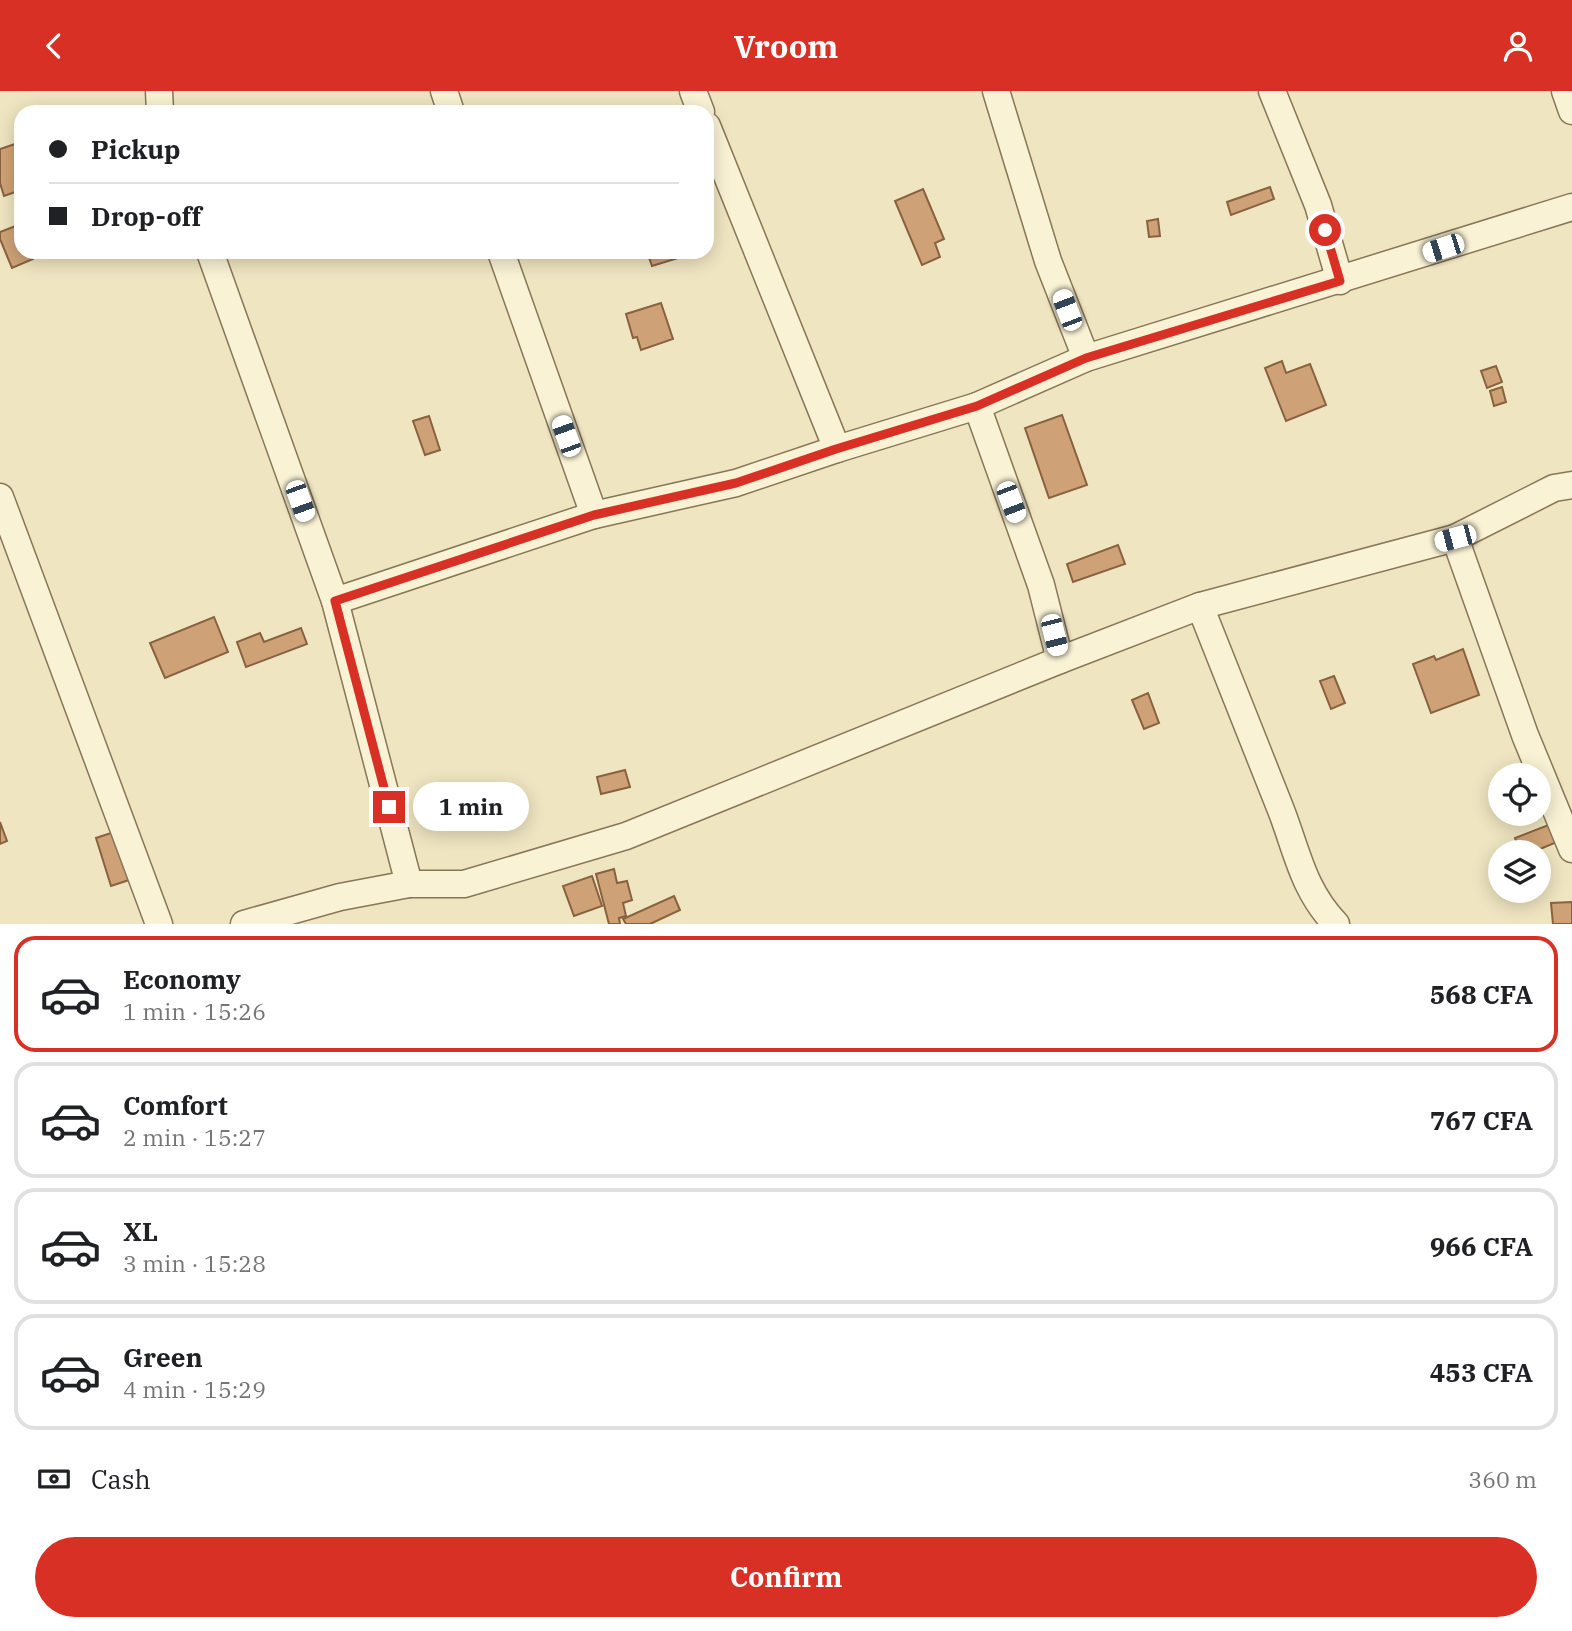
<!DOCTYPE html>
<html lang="en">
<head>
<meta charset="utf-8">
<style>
	body { margin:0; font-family:"IBM Plex Serif",serif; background:#f6f6f6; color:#202124; height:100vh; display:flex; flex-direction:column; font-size:26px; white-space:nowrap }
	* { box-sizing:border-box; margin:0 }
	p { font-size:23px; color:#757577 }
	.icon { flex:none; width:38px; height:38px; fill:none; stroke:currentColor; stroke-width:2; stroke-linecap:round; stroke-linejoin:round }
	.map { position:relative; height:833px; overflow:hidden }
	.sheet { display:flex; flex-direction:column; background:#fff; flex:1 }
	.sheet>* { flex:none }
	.guide { position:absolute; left:14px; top:14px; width:700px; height:154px; border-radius:21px; box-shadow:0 4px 18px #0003; display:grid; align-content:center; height:154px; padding:0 35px; background:#fff }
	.fabs { position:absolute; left:1488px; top:672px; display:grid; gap:14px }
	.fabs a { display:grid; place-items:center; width:63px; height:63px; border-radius:50%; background:#fff; box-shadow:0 4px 18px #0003; font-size:35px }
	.end { position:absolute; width:32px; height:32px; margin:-16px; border:9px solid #d93025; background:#fff; box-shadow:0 0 0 4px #fff }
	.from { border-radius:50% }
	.bubble { position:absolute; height:49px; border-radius:24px; background:#fff; box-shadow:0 4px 18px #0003; font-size:23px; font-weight:700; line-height:49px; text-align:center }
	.car { position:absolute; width:21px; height:42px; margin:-21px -10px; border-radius:9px; box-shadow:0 0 5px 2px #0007; background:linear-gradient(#fff 24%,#345 0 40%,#fff 0 76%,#345 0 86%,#fff 0) }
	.guide b { display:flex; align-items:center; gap:24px; height:66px; font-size:26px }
	.guide b+b { border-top:2px solid #e0e0e0 }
	.guide i { width:18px; height:18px; background:#202124 }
	ul { padding:12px 0 0; list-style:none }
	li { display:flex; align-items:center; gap:21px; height:116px; margin:0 14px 10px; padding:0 21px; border:4px solid #e0e0e0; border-radius:21px }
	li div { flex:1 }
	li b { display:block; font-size:26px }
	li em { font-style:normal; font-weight:700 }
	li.active { border-color:#d93025 }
	li>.icon { width:63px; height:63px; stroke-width:1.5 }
	.pay { display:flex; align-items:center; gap:18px; height:77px; padding:0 35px; font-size:26px }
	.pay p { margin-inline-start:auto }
	.button { display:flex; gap:14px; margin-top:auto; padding:14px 35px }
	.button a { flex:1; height:80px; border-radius:42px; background:#d93025; color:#fff; font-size:28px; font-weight:700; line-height:80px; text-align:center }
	header { display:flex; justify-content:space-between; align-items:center; height:91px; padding:0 35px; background:#d93025; color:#fff; font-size:32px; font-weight:700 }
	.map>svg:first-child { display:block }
	.building { fill:#cea276; stroke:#88623e; stroke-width:2 }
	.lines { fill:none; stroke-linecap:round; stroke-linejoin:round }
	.minor-casing { stroke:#887658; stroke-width:29 }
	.minor { stroke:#f9f2d5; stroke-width:26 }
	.route { stroke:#d93025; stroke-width:9 }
</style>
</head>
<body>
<header><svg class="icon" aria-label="back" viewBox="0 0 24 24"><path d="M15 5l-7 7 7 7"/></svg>Vroom<svg class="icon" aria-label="person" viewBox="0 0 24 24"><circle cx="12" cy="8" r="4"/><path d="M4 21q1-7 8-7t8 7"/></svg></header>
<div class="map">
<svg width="1572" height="833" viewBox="0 0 1572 833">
	<rect width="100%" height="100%" fill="#efe5c1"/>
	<g class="building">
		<polygon points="21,51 21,99 4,105 0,92 0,58"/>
		<polygon points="1270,96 1274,108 1231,124 1227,111"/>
		<polygon points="923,98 944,148 935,152 940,166 922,174 895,110"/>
		<polygon points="1158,128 1160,145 1149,146 1147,130"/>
		<polygon points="18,134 21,141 21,161 30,161 33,168 12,177 0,148 0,141"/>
		<polygon points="647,161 691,161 691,163 652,175"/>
		<polygon points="661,212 673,248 641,259 637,246 633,247 626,223"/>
		<polygon points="1282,270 1286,282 1310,273 1326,314 1286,330 1265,277"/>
		<polygon points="1496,275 1502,291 1487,297 1481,280"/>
		<polygon points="1502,296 1506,311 1494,315 1490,300"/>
		<polygon points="1062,324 1087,394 1049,407 1025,337"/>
		<polygon points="429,325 440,359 425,364 413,330"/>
		<polygon points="1118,454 1125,473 1073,491 1067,473"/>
		<polygon points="214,526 228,561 165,587 150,552"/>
		<polygon points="301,537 307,553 246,576 237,551 260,542 264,551"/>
		<polygon points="1463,558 1479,604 1431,622 1413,573 1434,565 1436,569"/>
		<polygon points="1334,585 1345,612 1331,618 1320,590"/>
		<polygon points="1148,602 1159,632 1144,638 1132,609"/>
		<polygon points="625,679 630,696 601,703 597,686"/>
		<polygon points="0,731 7,750 0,753"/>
		<polygon points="1551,733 1557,751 1533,761 1520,761 1515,747"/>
		<polygon points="114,741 129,789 111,795 96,747"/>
		<polygon points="614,778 617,792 627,790 632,809 623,812 626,825 619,827 620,833 609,833 596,783"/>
		<polygon points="592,785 602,815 574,825 563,795"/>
		<polygon points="674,805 680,819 650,833 626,833 623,828"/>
		<polygon points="1572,811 1572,833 1553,833 1551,812"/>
	</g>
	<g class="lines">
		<defs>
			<g id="minor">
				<polyline points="159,0 160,21"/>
				<polyline points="444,0 451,21"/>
				<polyline points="693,0 701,21"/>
				<polyline points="996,0 1048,170 1086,267"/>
				<polyline points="1272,0 1318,114 1340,190"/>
				<polyline points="1565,0 1572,20"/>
				<polyline points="707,35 837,358"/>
				<polyline points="210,161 335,510 409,793"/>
				<polyline points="501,161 594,424"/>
				<polyline points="977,315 1041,494 1060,569"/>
				<polyline points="0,406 159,833"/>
				<polyline points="1455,447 1525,644 1572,758"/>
				<polyline points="335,510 594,424 736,392 837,358 977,315 1086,267 1572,116"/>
				<path d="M1200,515C1227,583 1254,651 1281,719C1297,760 1303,799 1336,833"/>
				<polyline points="244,833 340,806 409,793 464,793 626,745 1060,569 1200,515 1455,447 1554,397 1572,394"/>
			</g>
		</defs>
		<use href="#minor" class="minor-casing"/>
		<use href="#minor" class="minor"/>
	</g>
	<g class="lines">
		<polyline class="route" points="389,716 335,510 594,424 736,392 836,358 977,315 1086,267 1340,190 1325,139"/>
	</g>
</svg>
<div class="fabs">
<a><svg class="icon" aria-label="locate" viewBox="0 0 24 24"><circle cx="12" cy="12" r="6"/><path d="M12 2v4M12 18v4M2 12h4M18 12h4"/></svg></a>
<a><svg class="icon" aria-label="layers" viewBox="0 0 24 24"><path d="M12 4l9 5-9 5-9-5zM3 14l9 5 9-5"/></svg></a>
</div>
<i class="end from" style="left:1325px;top:139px"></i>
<i class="end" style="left:389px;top:716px"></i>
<div class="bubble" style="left:413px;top:691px;width:116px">1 min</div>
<i class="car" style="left:1443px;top:157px;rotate:252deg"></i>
<i class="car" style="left:1067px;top:219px;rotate:339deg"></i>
<i class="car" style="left:566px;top:345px;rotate:340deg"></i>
<i class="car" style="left:300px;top:410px;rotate:160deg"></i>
<i class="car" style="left:1011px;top:411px;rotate:159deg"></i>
<i class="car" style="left:1455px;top:447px;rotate:255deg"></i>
<i class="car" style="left:1054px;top:544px;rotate:166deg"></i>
<div class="guide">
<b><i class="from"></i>Pickup</b>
<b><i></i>Drop-off</b>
</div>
</div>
<section class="sheet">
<ul>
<li class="active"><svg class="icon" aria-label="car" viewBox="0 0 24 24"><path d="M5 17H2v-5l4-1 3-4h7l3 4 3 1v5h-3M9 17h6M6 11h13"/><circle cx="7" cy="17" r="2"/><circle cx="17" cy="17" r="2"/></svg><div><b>Economy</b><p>1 min · 15:26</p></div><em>568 CFA</em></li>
<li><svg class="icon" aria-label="car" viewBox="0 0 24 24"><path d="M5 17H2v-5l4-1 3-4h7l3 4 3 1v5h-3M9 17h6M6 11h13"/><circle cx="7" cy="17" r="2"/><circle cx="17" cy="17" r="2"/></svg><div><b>Comfort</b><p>2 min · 15:27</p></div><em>767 CFA</em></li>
<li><svg class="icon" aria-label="car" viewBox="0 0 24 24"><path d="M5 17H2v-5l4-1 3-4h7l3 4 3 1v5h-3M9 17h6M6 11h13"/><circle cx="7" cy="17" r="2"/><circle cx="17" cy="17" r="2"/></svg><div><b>XL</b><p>3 min · 15:28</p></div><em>966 CFA</em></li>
<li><svg class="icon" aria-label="car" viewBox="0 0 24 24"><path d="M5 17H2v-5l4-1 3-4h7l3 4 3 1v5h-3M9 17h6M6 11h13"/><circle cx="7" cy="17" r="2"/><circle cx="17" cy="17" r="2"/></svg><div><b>Green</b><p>4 min · 15:29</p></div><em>453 CFA</em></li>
</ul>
<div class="pay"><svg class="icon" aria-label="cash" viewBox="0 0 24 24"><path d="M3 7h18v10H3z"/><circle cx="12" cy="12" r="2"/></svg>Cash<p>360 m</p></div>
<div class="button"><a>Confirm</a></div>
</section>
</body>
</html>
